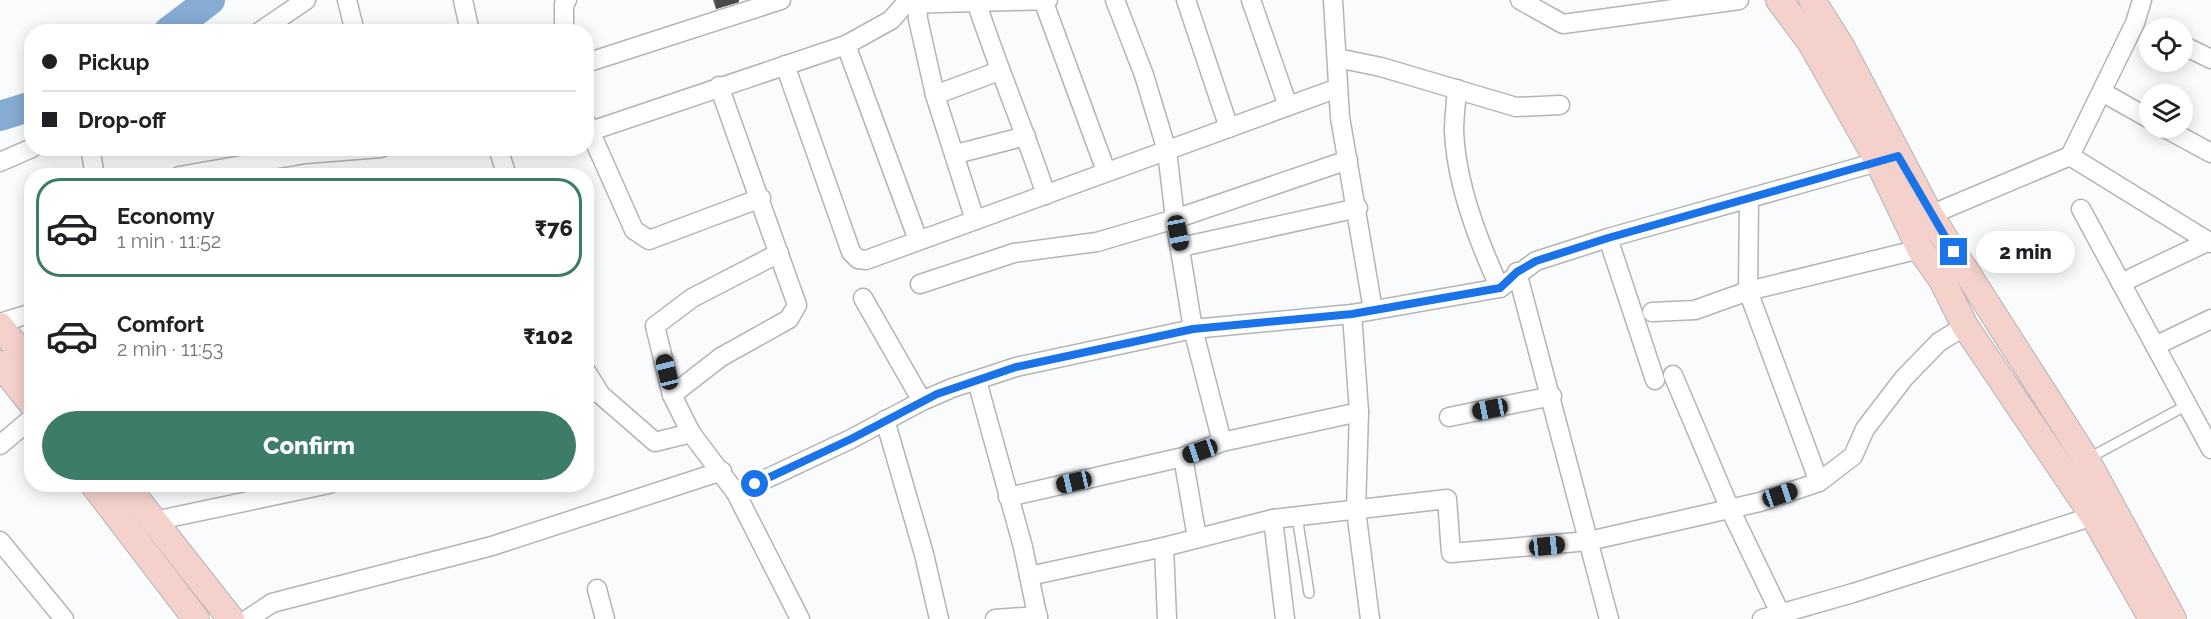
<!DOCTYPE html>
<html lang="en">
<head>
<meta charset="utf-8">
<style>
	body { margin:0; font-family:Raleway,sans-serif; background:#f2f2f2; color:#202124; height:100vh; display:flex; flex-direction:column; font-size:22px; white-space:nowrap }
	* { box-sizing:border-box; margin:0 }
	p { font-size:20px; color:#757577 }
	.icon { flex:none; width:33px; height:33px; fill:none; stroke:currentColor; stroke-width:2; stroke-linecap:round; stroke-linejoin:round }
	.map { position:relative; flex:1; overflow:hidden }
	.sheet { position:absolute; left:24px; top:168px; width:570px; height:324px; display:flex; flex-direction:column; background:#fff; border-radius:24px; box-shadow:0 3px 15px #0003 }
	.sheet>* { flex:none }
	.guide { position:absolute; left:24px; top:24px; width:570px; height:132px; border-radius:24px; box-shadow:0 3px 15px #0003; display:grid; align-content:center; height:132px; padding:0 18px; background:#fff }
	.fabs { position:absolute; left:2139px; top:18px; display:grid; gap:12px }
	.fabs a { display:grid; place-items:center; width:54px; height:54px; border-radius:50%; background:#fff; box-shadow:0 3px 15px #0003; font-size:30px }
	.end { position:absolute; width:27px; height:27px; margin:-14px; border:8px solid #1a73e8; background:#fff; box-shadow:0 0 0 3px #fff }
	.from { border-radius:50% }
	.bubble { position:absolute; height:42px; border-radius:21px; background:#fff; box-shadow:0 3px 15px #0003; font-size:20px; font-weight:800; line-height:42px; text-align:center }
	.car { position:absolute; width:18px; height:36px; margin:-18px -9px; border-radius:8px; box-shadow:0 0 4px 2px #0007; background:linear-gradient(#222 24%,#8ab4d8 0 40%,#222 0 76%,#8ab4d8 0 86%,#222 0) }
	.guide b { display:flex; align-items:center; gap:21px; height:57px; font-size:22px }
	.guide b+b { border-top:2px solid #e0e0e0 }
	.guide i { width:15px; height:15px; background:#202124 }
	ul { padding:10px 0 0; list-style:none }
	li { display:flex; align-items:center; gap:18px; height:99px; margin:0 12px 9px; padding:0 6px; border:3px solid transparent; border-radius:24px }
	li div { flex:1 }
	li b { display:block; font-size:22px }
	li em { font-style:normal; font-weight:800 }
	li.active { border-color:#3d7c69 }
	li>.icon { width:54px; height:54px; stroke-width:1.5 }
	.cta { display:flex; gap:12px; margin-top:auto; padding:12px 18px }
	.cta a { flex:1; height:69px; border-radius:36px; background:#3d7c69; color:#fff; font-size:24px; font-weight:800; line-height:69px; text-align:center }
	.map>svg:first-child { display:block }
	.lines { fill:none; stroke-linecap:round; stroke-linejoin:round }
	.river { stroke:#87abd2; stroke-width:30 }
	.lane-casing { stroke:#b3b4b6; stroke-width:12 }
	.street-casing { stroke:#b3b4b6; stroke-width:21 }
	.secondary-casing { stroke:#b3b4b6; stroke-width:28 }
	.lane { stroke:#fff; stroke-width:9 }
	.street { stroke:#fff; stroke-width:18 }
	.secondary { stroke:#f4d1cb; stroke-width:26 }
	.wall { fill:#5a5b5d }
	.shaded-wall { fill:#4a4a4c }
	.route { stroke:#1a73e8; stroke-width:8 }
</style>
</head>
<body>
<div class="map">
<svg width="2211" height="619" viewBox="0 0 2211 619">
	<rect width="100%" height="100%" fill="#fafbfd"/>
	<g class="lines">
		<g class="river">
			<polyline points="168,32 210,0"/>
			<polyline points="0,116 32,106"/>
		</g>
		<defs>
			<g id="lane">
				<polyline points="2089,458 2187,405"/>
				<polyline points="1297,516 1309,593"/>
			</g>
			<g id="street">
				<polyline points="347,0 355,32"/>
				<polyline points="463,0 470,32"/>
				<polyline points="917,0 918,19 935,95 975,220"/>
				<polyline points="1043,0 1106,171"/>
				<polyline points="1186,0 1229,128"/>
				<polyline points="1251,0 1288,106"/>
				<polyline points="1333,0 1340,117 1373,310"/>
				<polyline points="1520,0 1563,24 1739,0"/>
				<polyline points="905,4 1048,0"/>
				<path d="M977,4C998,68 1025,131 1046,195"/>
				<polyline points="259,32 306,0"/>
				<polyline points="564,32 564,4 567,0"/>
				<polyline points="846,45 918,240"/>
				<polyline points="2182,45 2211,59"/>
				<polyline points="1337,58 1381,67 1516,107 1560,105"/>
				<polyline points="586,63 781,0"/>
				<polyline points="785,65 851,252 858,259 866,260 1338,88"/>
				<path d="M1457,89C1456,103 1454,118 1454,131C1456,184 1478,241 1500,288"/>
				<polyline points="2102,92 2150,119"/>
				<polyline points="935,95 999,71"/>
				<polyline points="586,122 634,230 649,240 761,198"/>
				<polyline points="2165,128 2211,153"/>
				<polyline points="591,131 846,45 891,20 905,4"/>
				<polyline points="90,148 95,176"/>
				<polyline points="498,148 507,176"/>
				<polyline points="956,154 1026,136"/>
				<polyline points="2070,156 2135,23 2142,0"/>
				<polyline points="0,162 32,148"/>
				<polyline points="179,176 305,154 381,148"/>
				<polyline points="1749,199 1748,291 1819,482"/>
				<polyline points="2081,209 2211,449"/>
				<polyline points="1930,215 2070,156 2211,243"/>
				<polyline points="1608,238 1655,380"/>
				<polyline points="1181,247 1358,208"/>
				<polyline points="779,253 692,298 655,326 672,395 691,433 736,493 800,619"/>
				<polyline points="1517,272 1609,619"/>
				<polyline points="2121,283 2209,241"/>
				<polyline points="920,284 1014,253 1097,242 1175,219 1348,160"/>
				<polyline points="863,298 922,401"/>
				<polyline points="1652,312 1695,310 1748,291 1920,249"/>
				<polyline points="1352,314 1359,412 1356,510 1370,619"/>
				<polyline points="0,323 32,313"/>
				<polyline points="2155,346 2211,319"/>
				<polyline points="586,371 601,395 655,442 691,433"/>
				<polyline points="1673,375 1730,509 1783,619"/>
				<polyline points="977,381 1023,547 1038,619"/>
				<polyline points="672,395 721,357 789,319 797,305 719,86"/>
				<polyline points="1449,417 1552,396"/>
				<polyline points="885,420 924,554 939,619"/>
				<polyline points="1222,442 1359,412"/>
				<polyline points="0,445 32,418"/>
				<polyline points="1183,457 1197,538"/>
				<polyline points="736,493 851,439 922,401 952,388 1016,367 1193,329 1352,314 1500,288 1536,261 1608,238 1888,159"/>
				<polyline points="1008,497 1183,457 1222,442 1193,329 1175,219 1167,151 1144,75 1115,0"/>
				<polyline points="1273,519 1285,619"/>
				<polyline points="154,521 329,484"/>
				<polyline points="0,541 64,619"/>
				<polyline points="1164,547 1167,619"/>
				<polyline points="1029,576 1164,547 1273,519 1447,499 1451,553 1589,541 1760,502 1819,482 1853,456 1865,429 1904,378 1939,342 1965,326"/>
				<polyline points="597,589 605,619"/>
				<polyline points="248,619 272,603 492,546 722,471"/>
				<polyline points="995,619 1038,616"/>
				<polyline points="1762,619 1853,593 2103,513"/>
			</g>
			<g id="secondary">
				<polyline points="1779,0 1811,43 1878,161 1920,249 1942,280 1965,326 2094,517 2152,619"/>
				<polyline points="1812,0 1841,46 1930,215 2086,459 2173,619"/>
				<polyline points="0,326 32,366"/>
				<polyline points="0,364 32,404"/>
				<polyline points="93,484 196,619"/>
				<polyline points="125,484 231,619"/>
			</g>
		</defs>
		<use href="#lane" class="lane-casing"/>
		<use href="#street" class="street-casing"/>
		<use href="#secondary" class="secondary-casing"/>
		<use href="#lane" class="lane"/>
		<use href="#street" class="street"/>
		<use href="#secondary" class="secondary"/>
	</g>
	<polygon class="wall" points="713,0 739,0 739,2 716,9"/>
	<polygon class="shaded-wall" points="716,0 739,0 739,2 716,9"/>
	<g class="lines">
		<polyline class="route" points="755,484 851,439 937,394 1016,367 1193,329 1352,314 1500,288 1517,272 1536,261 1608,238 1898,156 1954,252"/>
	</g>
</svg>
<div class="fabs">
<a><svg class="icon" aria-label="locate" viewBox="0 0 24 24"><circle cx="12" cy="12" r="6"/><path d="M12 2v4M12 18v4M2 12h4M18 12h4"/></svg></a>
<a><svg class="icon" aria-label="layers" viewBox="0 0 24 24"><path d="M12 4l9 5-9 5-9-5zM3 14l9 5 9-5"/></svg></a>
</div>
<i class="end from" style="left:755px;top:484px"></i>
<i class="end" style="left:1954px;top:252px"></i>
<div class="bubble" style="left:1976px;top:231px;width:99px">2 min</div>
<i class="car" style="left:1178px;top:233px;rotate:169deg"></i>
<i class="car" style="left:667px;top:372px;rotate:346deg"></i>
<i class="car" style="left:1490px;top:409px;rotate:259deg"></i>
<i class="car" style="left:1200px;top:451px;rotate:251deg"></i>
<i class="car" style="left:1074px;top:482px;rotate:257deg"></i>
<i class="car" style="left:1780px;top:495px;rotate:71deg"></i>
<i class="car" style="left:1547px;top:546px;rotate:84deg"></i>
<div class="guide">
<b><i class="from"></i>Pickup</b>
<b><i></i>Drop-off</b>
</div>
<section class="sheet">
<ul>
<li class="active"><svg class="icon" aria-label="car" viewBox="0 0 24 24"><path d="M5 17H2v-5l4-1 3-4h7l3 4 3 1v5h-3M9 17h6M6 11h13"/><circle cx="7" cy="17" r="2"/><circle cx="17" cy="17" r="2"/></svg><div><b>Economy</b><p>1 min · 11:52</p></div><em>₹76</em></li>
<li><svg class="icon" aria-label="car" viewBox="0 0 24 24"><path d="M5 17H2v-5l4-1 3-4h7l3 4 3 1v5h-3M9 17h6M6 11h13"/><circle cx="7" cy="17" r="2"/><circle cx="17" cy="17" r="2"/></svg><div><b>Comfort</b><p>2 min · 11:53</p></div><em>₹102</em></li>
</ul>
<div class="cta"><a>Confirm</a></div>
</section>
</div>
</body>
</html>
